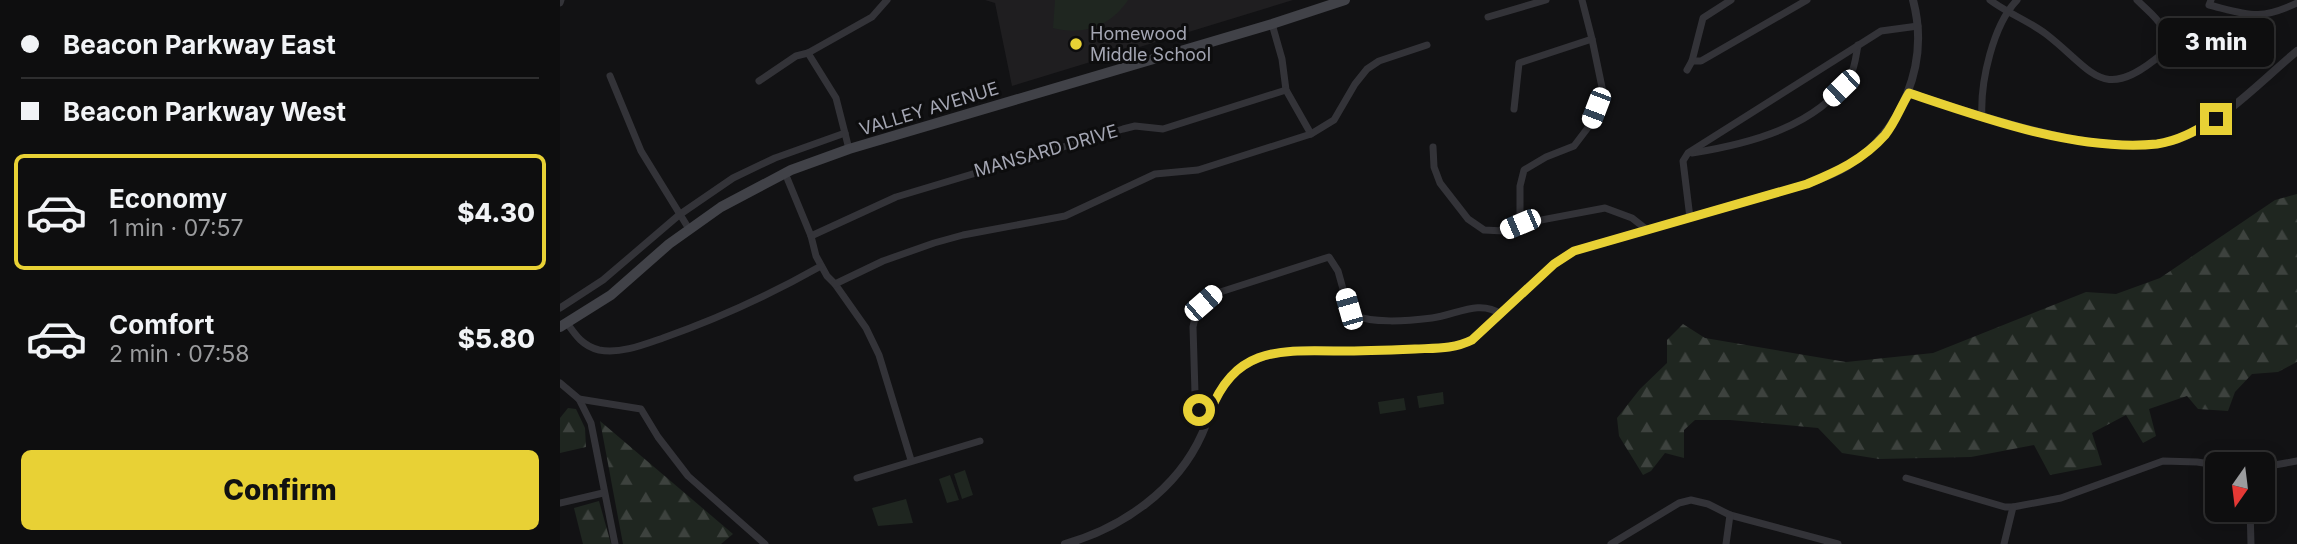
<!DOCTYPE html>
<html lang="en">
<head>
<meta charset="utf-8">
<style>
	body { margin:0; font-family:Inter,sans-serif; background:#171718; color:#f1f3f6; height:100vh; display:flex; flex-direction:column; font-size:26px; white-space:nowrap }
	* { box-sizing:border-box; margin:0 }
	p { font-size:23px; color:#9b9c9e }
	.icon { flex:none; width:38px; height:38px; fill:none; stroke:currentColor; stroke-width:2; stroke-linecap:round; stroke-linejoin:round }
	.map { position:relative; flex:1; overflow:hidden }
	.side { display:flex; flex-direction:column; background:#0e0e0f; width:560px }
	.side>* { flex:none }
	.top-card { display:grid; align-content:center; height:154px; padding:0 21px; background:#0e0e0f }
	.needle { width:46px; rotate:194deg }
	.tools { position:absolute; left:1645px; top:452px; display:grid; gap:14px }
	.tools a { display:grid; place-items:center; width:70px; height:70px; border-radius:10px; background:#0e0e0f; box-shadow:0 4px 18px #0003,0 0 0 2px #2e2e2f; font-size:35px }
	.end { position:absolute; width:32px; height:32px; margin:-16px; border:9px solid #e8d135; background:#111; box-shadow:0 0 0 4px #111 }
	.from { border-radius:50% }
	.bubble { position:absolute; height:49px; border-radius:10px; background:#0e0e0f; box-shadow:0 4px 18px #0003,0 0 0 2px #2e2e2f; font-size:23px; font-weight:800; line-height:49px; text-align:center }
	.car { position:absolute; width:21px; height:42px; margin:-21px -10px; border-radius:9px; box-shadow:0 0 5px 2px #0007; background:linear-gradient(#fff 24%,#345 0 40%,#fff 0 76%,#345 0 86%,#fff 0) }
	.top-card b { display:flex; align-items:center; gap:24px; height:66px; font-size:26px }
	.top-card b+b { border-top:2px solid #2e2e2f }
	.top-card i { width:18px; height:18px; background:#f1f3f6 }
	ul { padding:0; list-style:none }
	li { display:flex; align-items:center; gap:21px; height:116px; margin:0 14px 10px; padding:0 7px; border:4px solid transparent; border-radius:10px }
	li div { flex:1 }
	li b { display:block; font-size:26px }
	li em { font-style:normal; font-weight:800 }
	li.active { border-color:#e8d135 }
	li>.icon { width:63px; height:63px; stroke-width:1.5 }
	.primary-button { display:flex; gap:14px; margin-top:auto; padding:14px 21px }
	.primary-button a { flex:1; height:80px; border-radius:10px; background:#e8d135; color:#111; font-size:28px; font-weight:800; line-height:80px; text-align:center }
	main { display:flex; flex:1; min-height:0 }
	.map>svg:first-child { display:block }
	.built { fill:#1f1e20 }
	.green { fill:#1f2620 }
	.forest { fill:url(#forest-firs) }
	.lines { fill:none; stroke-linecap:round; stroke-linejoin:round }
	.minor { stroke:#333338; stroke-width:7 }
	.tertiary { stroke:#333338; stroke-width:8 }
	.secondary { stroke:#414248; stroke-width:10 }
	.route { stroke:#e8d135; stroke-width:9 }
	.poi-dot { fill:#e8d135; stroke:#0d0d0e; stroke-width:2.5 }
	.labels { text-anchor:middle; stroke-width:6; stroke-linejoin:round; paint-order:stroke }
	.poi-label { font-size:18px; fill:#a4a6b3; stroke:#0d0d0e; text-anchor:start }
	.street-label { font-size:18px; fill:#a4a6b3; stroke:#0d0d0e }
</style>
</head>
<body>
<main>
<section class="side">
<div class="top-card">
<b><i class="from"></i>Beacon Parkway East</b>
<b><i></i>Beacon Parkway West</b>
</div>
<ul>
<li class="active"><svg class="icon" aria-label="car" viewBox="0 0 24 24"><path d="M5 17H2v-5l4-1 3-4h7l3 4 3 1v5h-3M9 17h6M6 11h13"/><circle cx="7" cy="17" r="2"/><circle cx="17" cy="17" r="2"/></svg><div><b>Economy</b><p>1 min · 07:57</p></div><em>$4.30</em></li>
<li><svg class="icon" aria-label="car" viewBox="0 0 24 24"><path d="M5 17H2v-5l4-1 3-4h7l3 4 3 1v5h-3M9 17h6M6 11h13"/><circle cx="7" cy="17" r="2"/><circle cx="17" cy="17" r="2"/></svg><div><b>Comfort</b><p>2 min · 07:58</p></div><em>$5.80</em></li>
</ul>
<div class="primary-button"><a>Confirm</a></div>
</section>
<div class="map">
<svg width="1737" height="544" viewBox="0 0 1737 544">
	<defs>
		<pattern id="forest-firs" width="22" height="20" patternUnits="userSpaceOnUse" patternTransform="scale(1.75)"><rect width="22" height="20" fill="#1f2620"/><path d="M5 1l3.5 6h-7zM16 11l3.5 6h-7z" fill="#3d423e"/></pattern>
	</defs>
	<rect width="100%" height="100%" fill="#121214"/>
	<polygon class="built" points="425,0 733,0 452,86 435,3"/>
	<g class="green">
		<path d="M495,0H568C551,26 523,36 493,28Z"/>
		<polygon points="883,392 884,404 859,408 857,396"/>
		<polygon points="844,398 846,410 820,414 818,402"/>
		<polygon points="405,470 413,495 402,499 394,474"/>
		<polygon points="390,475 399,500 387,503 379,479"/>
		<polygon points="346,499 353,523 318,526 312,508"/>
	</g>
	<g class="forest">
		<polygon points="1737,194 1737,362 1718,372 1692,374 1675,392 1668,411 1638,409 1627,396 1589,409 1596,436 1583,443 1566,415 1532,433 1542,465 1490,475 1474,445 1411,457 1319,459 1282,453 1258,428 1170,420 1135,420 1124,430 1124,458 1105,453 1091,471 1083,475 1059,436 1057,418 1080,389 1107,363 1107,340 1123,324 1145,338 1286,362 1373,353 1526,292 1556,294 1600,278 1715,200"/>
		<polygon points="8,408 16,409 25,428 26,447 0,453 0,418"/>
		<polygon points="40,421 173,534 161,544 63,544"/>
		<polygon points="39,501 51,544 23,544 14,508"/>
	</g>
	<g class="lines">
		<g class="minor">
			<polyline points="1022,0 1032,39"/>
			<path d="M1430,0C1447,13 1469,21 1486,34C1534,71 1542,105 1603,53C1609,24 1596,19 1577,0"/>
			<path d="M1651,0L1649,5C1689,15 1699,21 1737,3"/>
			<polyline points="0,3 1,0"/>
			<polyline points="928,17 986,0"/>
			<polyline points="712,24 722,59 726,90 751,134"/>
			<polyline points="248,53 276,98 289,149"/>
			<polyline points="1132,61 1141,61 1247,0"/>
			<polyline points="1127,70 1132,61 1143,18 1171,0"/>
			<polyline points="50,76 81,151 129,229"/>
			<polyline points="199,81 236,56 248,53 312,17 327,0"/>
			<polyline points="954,109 959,63 1032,39 1043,92 1030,125 1014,146 986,157 964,170 960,186 960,224"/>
			<path d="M1422,117C1420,82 1433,25 1457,0"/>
			<polyline points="873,147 874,167 880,183 908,219 924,230 944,231 960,224 1045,208 1072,218 1086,229"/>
			<path d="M1132,153C1188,144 1257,127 1290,76C1295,68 1296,55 1298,45"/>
			<polyline points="225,173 251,236 256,256 267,276 275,284 306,328 319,355 351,460"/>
			<polyline points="1130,218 1123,161 1128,153 1321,31 1358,26"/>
			<polyline points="251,236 336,197 563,129 575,126 603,129 726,90"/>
			<polyline points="275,284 323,261 374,243 403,235 505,216 595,174 638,170 751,134 774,120 795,84 807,69 819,61 867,45"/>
			<polyline points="0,308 43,280 119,215 173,178 215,158 285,133"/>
			<path d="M7,323C16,336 23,346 39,350C60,354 83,345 103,338C160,318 208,296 261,266"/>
			<polyline points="0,383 19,399 31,423 55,544"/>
			<polyline points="19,399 81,409 98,437 128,476 205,544"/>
			<path d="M649,414L639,410L635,393L633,327L637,308L654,294L769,257L778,271L790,314C813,324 847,321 872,318C896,315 919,299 941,314"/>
			<polyline points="1703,467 1737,461"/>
			<polyline points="297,478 420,441"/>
			<polyline points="1346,478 1445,507 1453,507 1501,498 1603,461 1637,462 1657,465"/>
			<polyline points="0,503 43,493"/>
			<polyline points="1690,509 1691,544"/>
			<polyline points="1051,544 1119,503 1131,500 1148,504 1170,515 1278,544"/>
			<polyline points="1166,544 1170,515"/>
			<polyline points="1444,544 1453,507"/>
		</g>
		<g class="tertiary">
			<path d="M1349,93C1417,115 1559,166 1626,136C1668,117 1702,80 1737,51"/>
			<path d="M505,544C562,528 617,490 642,434C654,407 659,379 687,364C720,345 759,351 796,351C816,351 836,350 855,349C876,348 894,349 912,340L994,264L1014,251L1247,184C1260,179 1274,174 1286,167C1342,132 1370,64 1353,0"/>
		</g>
		<polyline class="secondary" points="0,327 51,295 109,244 161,207 231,170 289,149 712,24 785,0"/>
	</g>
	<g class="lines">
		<path class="route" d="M639,410L649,414C675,347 717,350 780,351C805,351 830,350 855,349C876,348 894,349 912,340L994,264L1014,251L1247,184C1276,172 1303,160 1325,135C1335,123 1341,106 1349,93C1423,118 1518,152 1597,144C1619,141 1637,130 1656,119"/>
	</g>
	<circle class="poi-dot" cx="516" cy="44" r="7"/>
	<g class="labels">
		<g class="poi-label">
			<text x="530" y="40">Homewood<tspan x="530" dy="21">Middle School</tspan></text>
		</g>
		<g class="street-label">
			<text transform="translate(369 109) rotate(-17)" y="6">VALLEY AVENUE</text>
			<text transform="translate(486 151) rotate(-16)" y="6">MANSARD DRIVE</text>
		</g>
	</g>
</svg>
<div class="tools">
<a><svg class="needle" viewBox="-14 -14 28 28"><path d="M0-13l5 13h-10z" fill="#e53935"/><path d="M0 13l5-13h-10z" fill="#9b9c9e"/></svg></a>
</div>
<i class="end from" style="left:639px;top:410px"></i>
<i class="end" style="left:1656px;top:119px"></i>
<div class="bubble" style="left:1598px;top:18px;width:116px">3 min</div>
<i class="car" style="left:1281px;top:88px;rotate:226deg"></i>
<i class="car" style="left:1036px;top:108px;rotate:201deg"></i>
<i class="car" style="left:960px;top:224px;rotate:247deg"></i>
<i class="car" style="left:643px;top:303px;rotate:49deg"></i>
<i class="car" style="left:789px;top:309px;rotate:344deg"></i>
</div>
</main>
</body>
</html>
